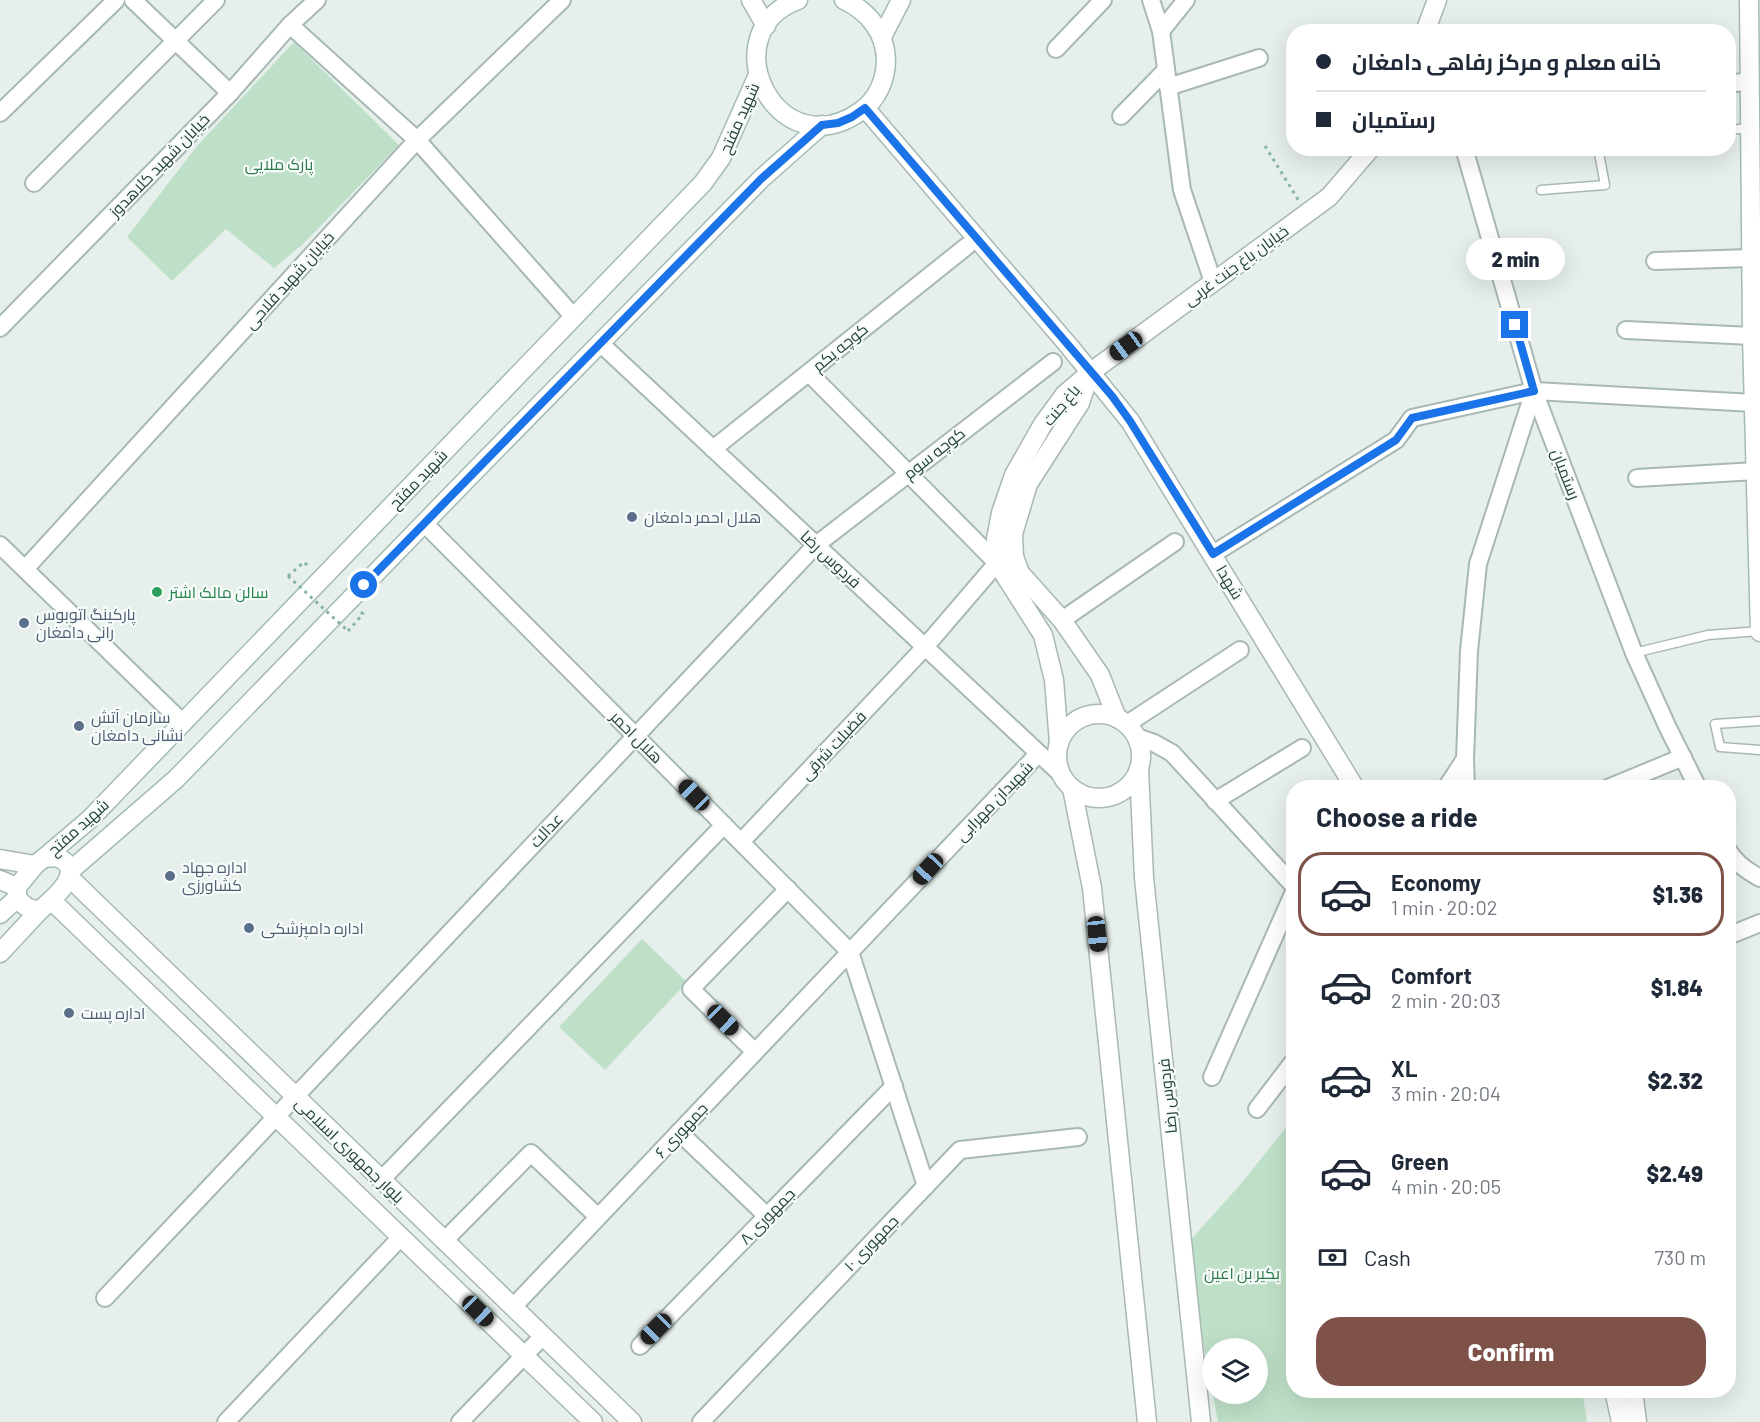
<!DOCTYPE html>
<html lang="en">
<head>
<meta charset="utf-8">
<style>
	body { margin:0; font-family:Barlow,Cairo,sans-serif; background:#f6f6f7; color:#1f2937; height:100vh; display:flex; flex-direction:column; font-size:22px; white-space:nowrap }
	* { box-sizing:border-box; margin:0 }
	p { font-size:20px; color:#747a83 }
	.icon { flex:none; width:33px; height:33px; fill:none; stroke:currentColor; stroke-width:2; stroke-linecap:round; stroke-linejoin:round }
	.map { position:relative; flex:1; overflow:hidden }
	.panel { position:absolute; left:1286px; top:780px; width:450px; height:618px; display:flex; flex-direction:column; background:#fff; border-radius:24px; box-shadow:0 6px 24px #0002 }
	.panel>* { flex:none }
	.guide { position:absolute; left:1286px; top:24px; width:450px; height:132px; border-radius:24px; box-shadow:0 6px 24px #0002; display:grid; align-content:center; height:132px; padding:0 30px; background:#fff }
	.fabs { position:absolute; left:1202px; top:1338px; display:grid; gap:12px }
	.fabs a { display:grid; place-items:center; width:66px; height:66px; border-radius:50%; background:#fff; box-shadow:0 6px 24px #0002; font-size:30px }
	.end { position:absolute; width:27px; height:27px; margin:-14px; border:8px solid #1a73e8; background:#fff; box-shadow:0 0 0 3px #fff }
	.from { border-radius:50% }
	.bubble { position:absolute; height:42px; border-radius:21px; background:#fff; box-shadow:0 6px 24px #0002; font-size:20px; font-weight:800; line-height:42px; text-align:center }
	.car { position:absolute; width:18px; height:36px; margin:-18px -9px; border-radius:8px; box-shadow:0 0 4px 2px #0007; background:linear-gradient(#222 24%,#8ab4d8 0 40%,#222 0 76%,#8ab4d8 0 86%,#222 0) }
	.guide b { display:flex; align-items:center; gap:21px; height:57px; font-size:22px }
	.guide b+b { border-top:2px solid #e0e1e3 }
	.guide i { width:15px; height:15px; background:#1f2937 }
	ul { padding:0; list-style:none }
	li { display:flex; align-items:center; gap:18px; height:84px; margin:0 12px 9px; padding:0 18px; border:3px solid transparent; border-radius:24px }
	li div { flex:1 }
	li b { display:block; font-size:22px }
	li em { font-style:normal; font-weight:800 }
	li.active { border-color:#7f5249 }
	li>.icon { width:54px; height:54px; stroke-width:1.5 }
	h2 { padding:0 30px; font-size:27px; line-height:72px }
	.pay { display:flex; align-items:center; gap:15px; height:66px; padding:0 30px; font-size:22px }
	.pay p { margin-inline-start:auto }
	.cta { display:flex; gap:12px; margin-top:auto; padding:12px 30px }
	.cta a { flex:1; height:69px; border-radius:24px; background:#7f5249; color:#fff; font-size:24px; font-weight:800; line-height:69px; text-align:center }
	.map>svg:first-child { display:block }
	.green { fill:#bfe0c8 }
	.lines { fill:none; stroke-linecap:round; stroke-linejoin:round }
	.service-casing { stroke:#a8b8b2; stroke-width:11 }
	.minor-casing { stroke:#a8b8b2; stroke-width:20 }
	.tertiary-casing { stroke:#a8b8b2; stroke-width:21 }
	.secondary-casing { stroke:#a4bbb3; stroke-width:21 }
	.path { stroke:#86b3a5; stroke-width:3; stroke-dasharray:3 4.5; stroke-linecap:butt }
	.service { stroke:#fff; stroke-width:8 }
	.minor { stroke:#fff; stroke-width:16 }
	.tertiary { stroke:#fff; stroke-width:18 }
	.secondary { stroke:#fff; stroke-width:18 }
	.path-bridge { stroke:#86b3a5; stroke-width:3; stroke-dasharray:3 4.5; stroke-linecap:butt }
	.route { stroke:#1a73e8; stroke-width:8 }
	.service-dot { fill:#5c6f8a; stroke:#f7fbf9; stroke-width:2 }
	.leisure-dot { fill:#2e9e5b; stroke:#f7fbf9; stroke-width:2 }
	.labels { text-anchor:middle; stroke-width:4.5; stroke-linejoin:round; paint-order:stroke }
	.street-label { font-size:16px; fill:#24423a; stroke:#f7fbf9 }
	.park-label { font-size:16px; fill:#2d7a4b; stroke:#f7fbf9 }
	.service-label { font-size:16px; fill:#4e5e75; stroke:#f7fbf9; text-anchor:start }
	.leisure-label { font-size:16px; fill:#27864d; stroke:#f7fbf9; text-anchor:start }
</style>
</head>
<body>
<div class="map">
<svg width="1760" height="1422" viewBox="0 0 1760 1422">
	<rect width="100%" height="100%" fill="#e6efeb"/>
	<g class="green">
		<polygon points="294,42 399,145 303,244 274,268 226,229 172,281 127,237 197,146"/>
		<polygon points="642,939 687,982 605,1070 559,1027"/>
		<polygon points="1293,1119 1293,1390 1582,1391 1587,1422 1218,1422 1213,1394 1257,1394 1257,1348 1212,1348 1212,1390 1185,1246 1239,1186"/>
	</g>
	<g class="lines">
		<defs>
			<g id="service">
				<polyline points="1728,130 1750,128"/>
				<polyline points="1541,190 1605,185 1598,148"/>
				<polyline points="1634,653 1708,635 1760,631"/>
				<polyline points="1760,721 1715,724 1720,747 1760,750"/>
			</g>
			<g id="minor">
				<polyline points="133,0 230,93"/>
				<polyline points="1151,0 1161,31 1182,190 1213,282"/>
				<polyline points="290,25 417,140 573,316"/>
				<polyline points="1161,31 1186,0"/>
				<polyline points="1056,49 1103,0"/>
				<polyline points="1728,84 1750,81"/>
				<polyline points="1168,87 1259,58"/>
				<polyline points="0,113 116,0"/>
				<polyline points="1121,116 1166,70"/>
				<polyline points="1464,148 1534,391 1634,653 1668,728 1698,788"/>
				<polyline points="34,183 216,0"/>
				<polyline points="1655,261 1751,258"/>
				<polyline points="0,328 230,93 290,25 317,0"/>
				<polyline points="1626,330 1752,336"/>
				<polyline points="600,343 1062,775"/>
				<polyline points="713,449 967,246"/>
				<polyline points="1637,478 1756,471"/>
				<polyline points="424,523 850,952 926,1186"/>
				<polyline points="0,545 183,723"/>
				<polyline points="1213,554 1396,440 1412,418 1534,391 1754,403"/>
				<polyline points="25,569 417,140 562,0"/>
				<polyline points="1062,620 1175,542"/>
				<polyline points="1127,724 1240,650"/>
				<polyline points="1137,737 1154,743 1172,753 1293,885"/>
				<polyline points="1446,788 1465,759"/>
				<polyline points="1466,788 1465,759 1469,651 1478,564 1534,391"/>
				<polyline points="1608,788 1683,757"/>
				<polyline points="1215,801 1302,748"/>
				<polyline points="741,842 925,647 997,563 809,373"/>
				<path d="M1728,850C1735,863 1747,871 1760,878"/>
				<polyline points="1728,936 1760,923"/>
				<polyline points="755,1052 691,989 788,889"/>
				<polyline points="1212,1077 1293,894"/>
				<polyline points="1257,1109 1293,1062"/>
				<polyline points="679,1132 767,1216"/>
				<polyline points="381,1180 724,825"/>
				<polyline points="444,1241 531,1153 598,1217"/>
				<polyline points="105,1298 816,545 1053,362"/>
				<polyline points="513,1307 1038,754"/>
				<polyline points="640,1346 894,1086"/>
				<polyline points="226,1422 401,1237"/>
				<polyline points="460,1422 543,1336"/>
				<polyline points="701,1422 960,1150 1078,1137"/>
			</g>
			<g id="tertiary">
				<polyline points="751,0 766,26"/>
				<polyline points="1425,32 1437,0"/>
				<polyline points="865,108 1069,346 1130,421 1355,788"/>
				<polyline points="1090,373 1080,403 1028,484 1013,534 1014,557 1020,573 1062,620 1100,675 1117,718"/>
				<circle cx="1099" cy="756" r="42"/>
				<polyline points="1059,743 1054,680 1043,635 997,563 996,539 1001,513 1014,475 1043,424 1065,394 1091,372 1329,197 1371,148"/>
				<polyline points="1139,769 1144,878 1201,1422"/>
				<polyline points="1072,788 1092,888 1147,1422"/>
				<polyline points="0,859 35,865"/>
				<polyline points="70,878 632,1422"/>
				<polyline points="0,880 17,887"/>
				<polyline points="51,900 593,1422"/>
				<polyline points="1614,1390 1621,1422"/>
				<polyline points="1633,1390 1637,1422"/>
			</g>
			<g id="secondary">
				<path d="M798,0C710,32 776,171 861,111C878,99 886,79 886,59C885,32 868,11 844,0"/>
				<polyline points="1749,0 1752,336 1760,632"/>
				<polyline points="882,37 901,0"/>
				<path d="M56,857C89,869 54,898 40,910C29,910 24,906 17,898V887L35,865L44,858Z"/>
				<polyline points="44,858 90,819 703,183 721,158 758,75"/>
				<polyline points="70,871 176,779 467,479 761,179 822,125"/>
				<polyline points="0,914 17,898"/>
				<polyline points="0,953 40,910"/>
			</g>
		</defs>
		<use href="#service" class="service-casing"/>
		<use href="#minor" class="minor-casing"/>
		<use href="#tertiary" class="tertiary-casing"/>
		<use href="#secondary" class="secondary-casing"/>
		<g class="path">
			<polyline points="1265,146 1299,201"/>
			<polyline points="288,576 304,562 310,568"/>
			<polyline points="348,631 363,614 361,612"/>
		</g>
		<use href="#service" class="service"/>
		<use href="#minor" class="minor"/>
		<use href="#tertiary" class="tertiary"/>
		<use href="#secondary" class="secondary"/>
		<polyline class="path-bridge" points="288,576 348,631"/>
	</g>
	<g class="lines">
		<polyline class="route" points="364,585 761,179 822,125 838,123 852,117 865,108 1112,396 1130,421 1213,554 1396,440 1412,418 1534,391 1515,325"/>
	</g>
	<g class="service-dot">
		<circle cx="632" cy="517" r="6"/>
		<circle cx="24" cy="623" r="6"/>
		<circle cx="79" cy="726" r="6"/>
		<circle cx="170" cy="876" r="6"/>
		<circle cx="249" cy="928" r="6"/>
		<circle cx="69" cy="1013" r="6"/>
	</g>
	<circle class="leisure-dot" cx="157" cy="592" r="6"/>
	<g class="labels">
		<g class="street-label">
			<text transform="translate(739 118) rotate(-66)" y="6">شهید مفتح</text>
			<text transform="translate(159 165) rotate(-46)" y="6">خیابان شهید کلاهدوز</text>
			<text transform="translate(1236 265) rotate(-36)" y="6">خیابان باغ جنت غربی</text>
			<text transform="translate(289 280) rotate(-48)" y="6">خیابان شهید فلاحی</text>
			<text transform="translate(840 347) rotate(-39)" y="6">کوچه یکم</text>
			<text transform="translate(1061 405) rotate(-50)" y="6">باغ جنت</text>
			<text transform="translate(934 453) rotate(-38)" y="6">کوچه سوم</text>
			<text transform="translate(1566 474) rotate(69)" y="6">رستمیان</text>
			<text transform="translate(418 479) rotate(-46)" y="6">شهید مفتح</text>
			<text transform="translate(831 559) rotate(43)" y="6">فردوس رضا</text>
			<text transform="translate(1230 582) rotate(59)" y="6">شهدا</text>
			<text transform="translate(637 737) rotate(45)" y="6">هلال احمر</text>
			<text transform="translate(833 745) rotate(-47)" y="6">فضیلت شرقی</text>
			<text transform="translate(994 801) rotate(-46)" y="6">شهیدان مهرابی</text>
			<text transform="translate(78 827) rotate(-42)" y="6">شهید مفتح</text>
			<text transform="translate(546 830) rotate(-47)" y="6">عدالت</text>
			<text transform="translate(1167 1096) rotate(-96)" y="6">فردوس رضا</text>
			<text transform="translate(681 1130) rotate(-47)" y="6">جمهوری ۶</text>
			<text transform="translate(350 1150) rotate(44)" y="6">بلوار جمهوری اسلامی</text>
			<text transform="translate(767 1216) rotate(-46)" y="6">جمهوری ۸</text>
			<text transform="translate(871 1243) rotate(-46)" y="6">جمهوری ۱۰</text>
		</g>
		<g class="park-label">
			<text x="279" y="170">پارک ملایی</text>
			<text x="1242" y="1279">بکیر بن اعین</text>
		</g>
		<g class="service-label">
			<text x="644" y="523">هلال احمر دامغان</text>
			<text x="36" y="620">پارکینگ اتوبوس<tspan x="36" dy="18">رانی دامغان</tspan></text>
			<text x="91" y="723">سازمان آتش<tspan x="91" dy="18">نشانی دامغان</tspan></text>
			<text x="182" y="873">اداره جهاد<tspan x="182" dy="18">کشاورزی</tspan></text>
			<text x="261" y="934">اداره دامپزشکی</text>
			<text x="81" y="1019">اداره پست</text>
		</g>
		<g class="leisure-label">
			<text x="169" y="598">سالن مالک اشتر</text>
		</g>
	</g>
</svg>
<div class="fabs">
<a><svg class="icon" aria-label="layers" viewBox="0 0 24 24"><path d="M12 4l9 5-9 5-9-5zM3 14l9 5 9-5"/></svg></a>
</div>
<i class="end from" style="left:364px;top:585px"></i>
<i class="end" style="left:1515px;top:325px"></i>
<div class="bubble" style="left:1466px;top:238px;width:99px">2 min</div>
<i class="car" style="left:1126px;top:346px;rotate:234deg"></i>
<i class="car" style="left:694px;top:795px;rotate:315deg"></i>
<i class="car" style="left:928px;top:869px;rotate:223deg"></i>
<i class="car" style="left:1097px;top:934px;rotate:174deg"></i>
<i class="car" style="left:723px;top:1020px;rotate:134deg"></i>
<i class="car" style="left:478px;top:1311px;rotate:134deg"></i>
<i class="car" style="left:656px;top:1329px;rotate:225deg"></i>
<div class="guide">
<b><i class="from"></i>خانه معلم و مرکز رفاهی دامغان</b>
<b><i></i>رستمیان</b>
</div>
<section class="panel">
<h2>Choose a ride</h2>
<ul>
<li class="active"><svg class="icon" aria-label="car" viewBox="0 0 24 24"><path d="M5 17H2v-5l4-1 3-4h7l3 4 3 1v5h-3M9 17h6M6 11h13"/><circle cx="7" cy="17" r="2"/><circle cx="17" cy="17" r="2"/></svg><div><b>Economy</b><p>1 min · 20:02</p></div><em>$1.36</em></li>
<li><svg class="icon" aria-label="car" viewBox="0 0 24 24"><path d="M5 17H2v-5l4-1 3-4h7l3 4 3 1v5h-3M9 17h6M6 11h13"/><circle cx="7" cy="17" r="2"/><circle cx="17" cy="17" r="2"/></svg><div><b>Comfort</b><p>2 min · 20:03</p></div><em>$1.84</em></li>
<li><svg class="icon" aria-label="car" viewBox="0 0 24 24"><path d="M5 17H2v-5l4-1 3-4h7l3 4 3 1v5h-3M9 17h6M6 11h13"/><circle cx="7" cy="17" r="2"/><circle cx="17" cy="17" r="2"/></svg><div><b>XL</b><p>3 min · 20:04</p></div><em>$2.32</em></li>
<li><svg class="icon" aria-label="car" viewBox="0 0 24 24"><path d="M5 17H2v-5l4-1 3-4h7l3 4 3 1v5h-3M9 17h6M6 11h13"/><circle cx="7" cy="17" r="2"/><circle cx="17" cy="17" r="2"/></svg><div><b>Green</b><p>4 min · 20:05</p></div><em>$2.49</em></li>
</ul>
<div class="pay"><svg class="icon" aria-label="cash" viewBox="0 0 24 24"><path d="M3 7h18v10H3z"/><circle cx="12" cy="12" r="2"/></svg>Cash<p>730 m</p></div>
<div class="cta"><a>Confirm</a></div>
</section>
</div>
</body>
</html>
